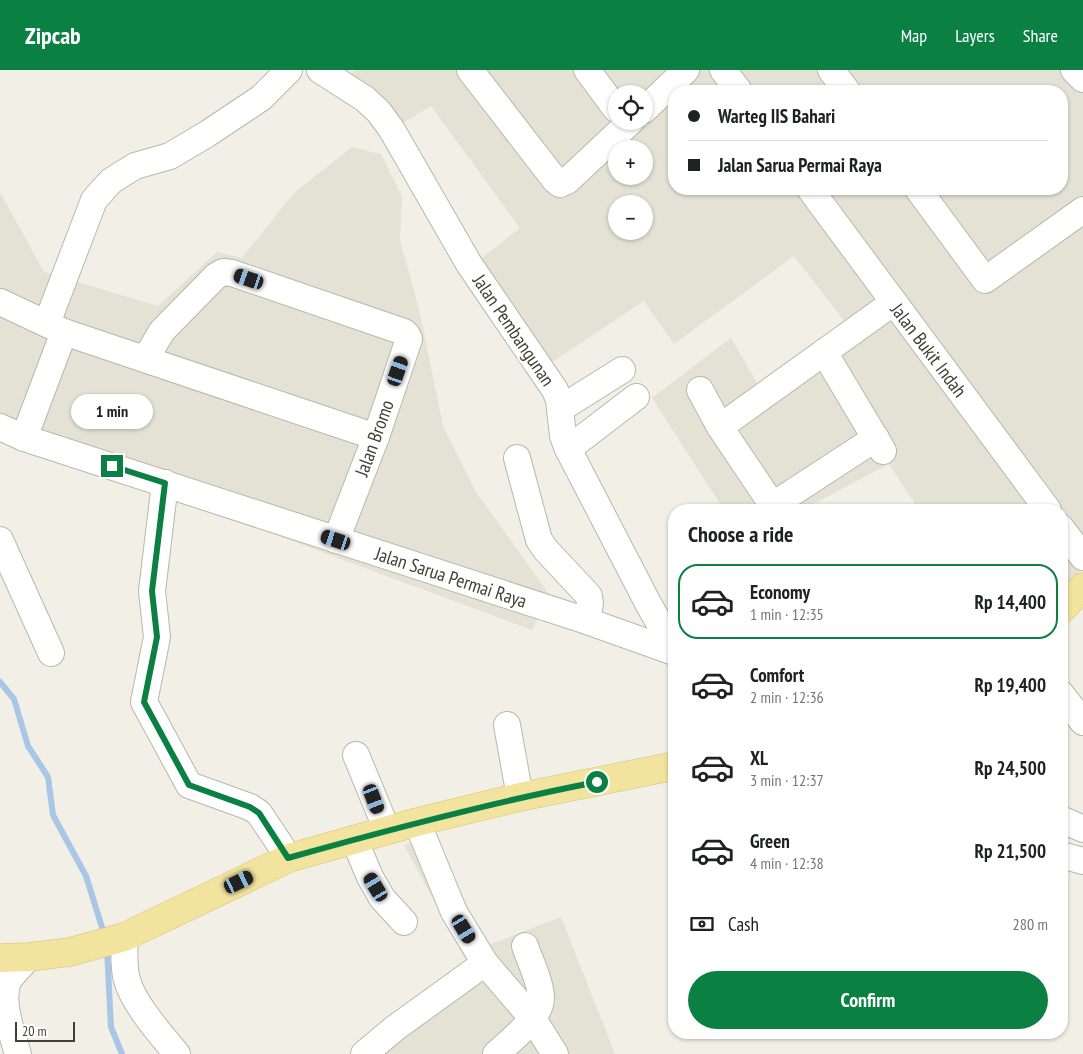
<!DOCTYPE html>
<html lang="en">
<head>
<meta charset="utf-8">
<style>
	body { margin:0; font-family:"PT Sans Narrow",sans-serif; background:#f6f6f6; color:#202124; height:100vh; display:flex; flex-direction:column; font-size:19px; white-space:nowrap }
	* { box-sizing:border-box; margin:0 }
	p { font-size:16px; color:#757577 }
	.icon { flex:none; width:28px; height:28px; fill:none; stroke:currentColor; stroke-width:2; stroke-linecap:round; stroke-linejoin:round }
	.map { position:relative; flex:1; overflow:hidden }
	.sheet { position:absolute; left:668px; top:434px; width:400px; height:535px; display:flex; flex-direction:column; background:#fff; border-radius:20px; box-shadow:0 1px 4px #0004 }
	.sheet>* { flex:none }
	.top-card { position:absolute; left:668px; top:15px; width:400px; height:110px; border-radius:20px; box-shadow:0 1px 4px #0004; display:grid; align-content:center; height:110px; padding:0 20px; background:#fff }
	.tools { position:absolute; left:608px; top:15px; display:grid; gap:10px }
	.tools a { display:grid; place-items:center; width:45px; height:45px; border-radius:50%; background:#fff; box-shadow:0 1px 4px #0004; font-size:25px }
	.scale { position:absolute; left:15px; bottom:12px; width:60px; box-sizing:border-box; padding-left:5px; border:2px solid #433f36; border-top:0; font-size:14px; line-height:18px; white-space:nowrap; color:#433f36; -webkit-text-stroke:4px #fff; paint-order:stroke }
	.end { position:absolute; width:22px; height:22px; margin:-11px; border:6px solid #0b8043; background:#fff; box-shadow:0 0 0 2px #fff }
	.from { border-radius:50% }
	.bubble { position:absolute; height:35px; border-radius:18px; background:#fff; box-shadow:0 1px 4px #0004; font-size:16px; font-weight:600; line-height:35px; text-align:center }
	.car { position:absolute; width:15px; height:30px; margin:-15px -8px; border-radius:6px; box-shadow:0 0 4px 1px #0007; background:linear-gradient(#222 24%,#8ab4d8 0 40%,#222 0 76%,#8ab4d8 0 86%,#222 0) }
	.top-card b { display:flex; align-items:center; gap:18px; height:48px; font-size:19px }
	.top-card b+b { border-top:1px solid #e0e0e0 }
	.top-card i { width:12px; height:12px; background:#202124 }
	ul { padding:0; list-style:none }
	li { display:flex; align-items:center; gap:15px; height:75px; margin:0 10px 8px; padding:0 10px; border:2px solid transparent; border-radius:20px }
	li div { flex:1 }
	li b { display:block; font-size:19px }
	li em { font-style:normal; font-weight:600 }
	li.on { border-color:#0b8043 }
	li>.icon { width:45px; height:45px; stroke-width:1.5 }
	h2 { padding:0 20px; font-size:22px; line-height:60px }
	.pay { display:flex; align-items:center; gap:12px; height:55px; padding:0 20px; font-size:19px }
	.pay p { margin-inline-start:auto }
	.action { display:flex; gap:10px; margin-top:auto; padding:10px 20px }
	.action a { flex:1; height:58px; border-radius:30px; background:#0b8043; color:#fff; font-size:20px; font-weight:600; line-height:58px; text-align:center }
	header { display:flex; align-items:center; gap:30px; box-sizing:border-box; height:70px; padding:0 25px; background:#0b8043; color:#fff }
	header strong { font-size:24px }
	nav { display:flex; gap:28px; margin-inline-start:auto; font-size:18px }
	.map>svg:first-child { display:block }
	.residential { fill:#e4e1d5; fill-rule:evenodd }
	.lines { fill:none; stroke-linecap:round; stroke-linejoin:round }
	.stream { stroke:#a9c6e7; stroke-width:6 }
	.minor-casing { stroke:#bbb7aa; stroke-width:28 }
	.major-casing { stroke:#d5c370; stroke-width:29 }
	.minor { stroke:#fff; stroke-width:26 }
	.major { stroke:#f2e49e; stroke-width:28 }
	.route { stroke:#0b8043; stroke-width:6 }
	.labels { text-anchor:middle; stroke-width:4.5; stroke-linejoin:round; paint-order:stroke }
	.street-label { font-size:19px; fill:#433f36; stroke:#fff }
</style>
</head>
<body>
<header>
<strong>Zipcab</strong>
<nav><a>Map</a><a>Layers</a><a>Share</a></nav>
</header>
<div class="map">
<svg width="1083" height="984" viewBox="0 0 1083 984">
	<rect width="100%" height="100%" fill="#f1efe6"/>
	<g class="residential">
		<path d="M355,0H1083V498L1061,520V440H919L889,394L802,440H724L652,328L731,268L757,313L845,252L794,186L674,274L644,231L543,298L473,195L520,158L431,36L396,57L346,7ZM674,21H1061V119H674ZM616,24H644V51H616ZM616,79H644V106H616ZM616,134H644V161H616Z"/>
		<polygon points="352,77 381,84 402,126 400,170 419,239 443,356 476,422 549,524 532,560 0,363 0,122 44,202 158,236 217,182 242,188 294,123"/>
		<polygon points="433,764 486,876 561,847 615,984 353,984 469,896 404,775"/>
	</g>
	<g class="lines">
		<g class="stream">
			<polyline points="0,612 14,629 28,676 48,707 53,745 86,806 105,867"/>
			<polyline points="107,879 111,957 122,984"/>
		</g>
		<defs>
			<g id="minor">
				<polyline points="320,0 365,29 379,42 392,60 469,194 555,320 559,330 563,366 568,379 649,535 674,579"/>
				<polyline points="470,0 555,110 560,114 567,111 631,51"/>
				<polyline points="587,0 616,39"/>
				<polyline points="723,0 739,21"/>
				<polyline points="831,0 847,21"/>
				<polyline points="1074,0 1083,9"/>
				<polyline points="644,40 686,0"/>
				<polyline points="810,119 1048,440"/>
				<polyline points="918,119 985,210 1083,140"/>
				<polyline points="0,232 64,262 376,367"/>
				<polyline points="47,253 94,130 111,111 135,96 170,86 207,64 261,28 289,0"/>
				<polyline points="824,282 883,381"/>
				<polyline points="146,288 162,261 216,206 223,202 232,203 404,262 407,265 409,269 376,367 336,470"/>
				<polyline points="700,320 720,357 767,427 773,432 781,430 876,368"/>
				<polyline points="560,339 622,300"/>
				<polyline points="0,357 24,368 587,551 674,582"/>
				<polyline points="720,357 894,232"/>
				<polyline points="24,368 64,262"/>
				<polyline points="568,379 636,327"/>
				<polyline points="517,388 539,470 546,480 589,526 590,533 587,551"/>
				<polyline points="165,413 152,521 157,567 144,632 189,715 250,737 259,743 289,788"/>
				<polyline points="1061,458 1083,487"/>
				<polyline points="0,470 51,583"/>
				<polyline points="1061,624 1083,652"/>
				<polyline points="507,655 520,727"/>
				<polyline points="356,685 387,760"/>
				<polyline points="1061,749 1083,759"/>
				<polyline points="417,752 454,842 485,893 533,949 555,984"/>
				<polyline points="354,769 370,807 382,828 404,852"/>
				<polyline points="1061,785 1083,791"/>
				<path d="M124,867C125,881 123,897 127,910C133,933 161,965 177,984"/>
				<path d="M18,984C12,963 0,932 8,911C13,903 22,895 29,887"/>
				<polyline points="364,984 395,958 485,893"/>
				<path d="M496,984C510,971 541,948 541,928C541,913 530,891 525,876"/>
			</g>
			<g id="major">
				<polyline points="1061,540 1083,517"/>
				<polyline points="0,888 29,887 70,882 124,867 289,788 417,752 520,727 674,696"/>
			</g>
		</defs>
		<use href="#minor" class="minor-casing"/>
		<use href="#major" class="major-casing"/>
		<use href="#minor" class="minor"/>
		<use href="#major" class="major"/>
	</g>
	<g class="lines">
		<path class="route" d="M112,396L165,413L152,521L157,567L144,632L189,715L250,737L259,743L288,788C391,759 493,732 597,712"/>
	</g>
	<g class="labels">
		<g class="street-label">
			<text transform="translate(514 260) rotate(56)" y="7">Jalan Pembangunan</text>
			<text transform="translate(929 280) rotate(53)" y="7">Jalan Bukit Indah</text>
			<text transform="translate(374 368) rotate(-70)" y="7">Jalan Bromo</text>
			<text transform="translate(451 507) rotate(18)" y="7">Jalan Sarua Permai Raya</text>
		</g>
	</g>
</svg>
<div class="tools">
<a><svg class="icon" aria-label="locate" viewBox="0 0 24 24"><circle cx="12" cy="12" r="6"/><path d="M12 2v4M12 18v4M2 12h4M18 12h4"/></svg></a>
<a>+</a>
<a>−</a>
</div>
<div class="scale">20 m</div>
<i class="end from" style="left:597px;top:712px"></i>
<i class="end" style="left:112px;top:396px"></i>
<div class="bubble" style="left:71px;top:324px;width:82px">1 min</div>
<i class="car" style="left:249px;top:209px;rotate:289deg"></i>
<i class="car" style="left:398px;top:301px;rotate:19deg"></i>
<i class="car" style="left:336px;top:470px;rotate:288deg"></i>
<i class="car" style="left:374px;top:729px;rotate:159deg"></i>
<i class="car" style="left:239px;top:812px;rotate:64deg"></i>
<i class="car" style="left:376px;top:817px;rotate:329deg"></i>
<i class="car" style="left:464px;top:859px;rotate:149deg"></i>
<div class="top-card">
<b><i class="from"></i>Warteg IIS Bahari</b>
<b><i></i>Jalan Sarua Permai Raya</b>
</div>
<section class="sheet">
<h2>Choose a ride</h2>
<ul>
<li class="on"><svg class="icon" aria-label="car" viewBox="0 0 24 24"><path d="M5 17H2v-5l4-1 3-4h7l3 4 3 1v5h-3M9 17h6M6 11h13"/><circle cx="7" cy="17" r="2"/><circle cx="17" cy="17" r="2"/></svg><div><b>Economy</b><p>1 min · 12:35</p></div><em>Rp 14,400</em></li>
<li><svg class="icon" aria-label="car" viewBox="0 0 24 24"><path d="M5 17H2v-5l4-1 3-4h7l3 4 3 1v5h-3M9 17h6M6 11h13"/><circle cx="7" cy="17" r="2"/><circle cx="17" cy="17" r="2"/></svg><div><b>Comfort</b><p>2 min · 12:36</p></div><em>Rp 19,400</em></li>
<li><svg class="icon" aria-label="car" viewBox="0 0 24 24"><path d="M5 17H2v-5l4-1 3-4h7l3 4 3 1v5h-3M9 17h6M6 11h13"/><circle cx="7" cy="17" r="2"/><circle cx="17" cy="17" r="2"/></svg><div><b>XL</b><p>3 min · 12:37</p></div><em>Rp 24,500</em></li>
<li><svg class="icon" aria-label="car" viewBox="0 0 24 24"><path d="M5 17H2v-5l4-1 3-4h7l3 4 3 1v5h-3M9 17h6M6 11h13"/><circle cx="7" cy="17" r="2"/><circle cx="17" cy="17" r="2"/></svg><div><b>Green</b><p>4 min · 12:38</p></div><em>Rp 21,500</em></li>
</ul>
<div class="pay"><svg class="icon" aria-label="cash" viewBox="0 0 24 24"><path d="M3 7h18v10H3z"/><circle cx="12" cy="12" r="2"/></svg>Cash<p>280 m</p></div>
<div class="action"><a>Confirm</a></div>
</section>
</div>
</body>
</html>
